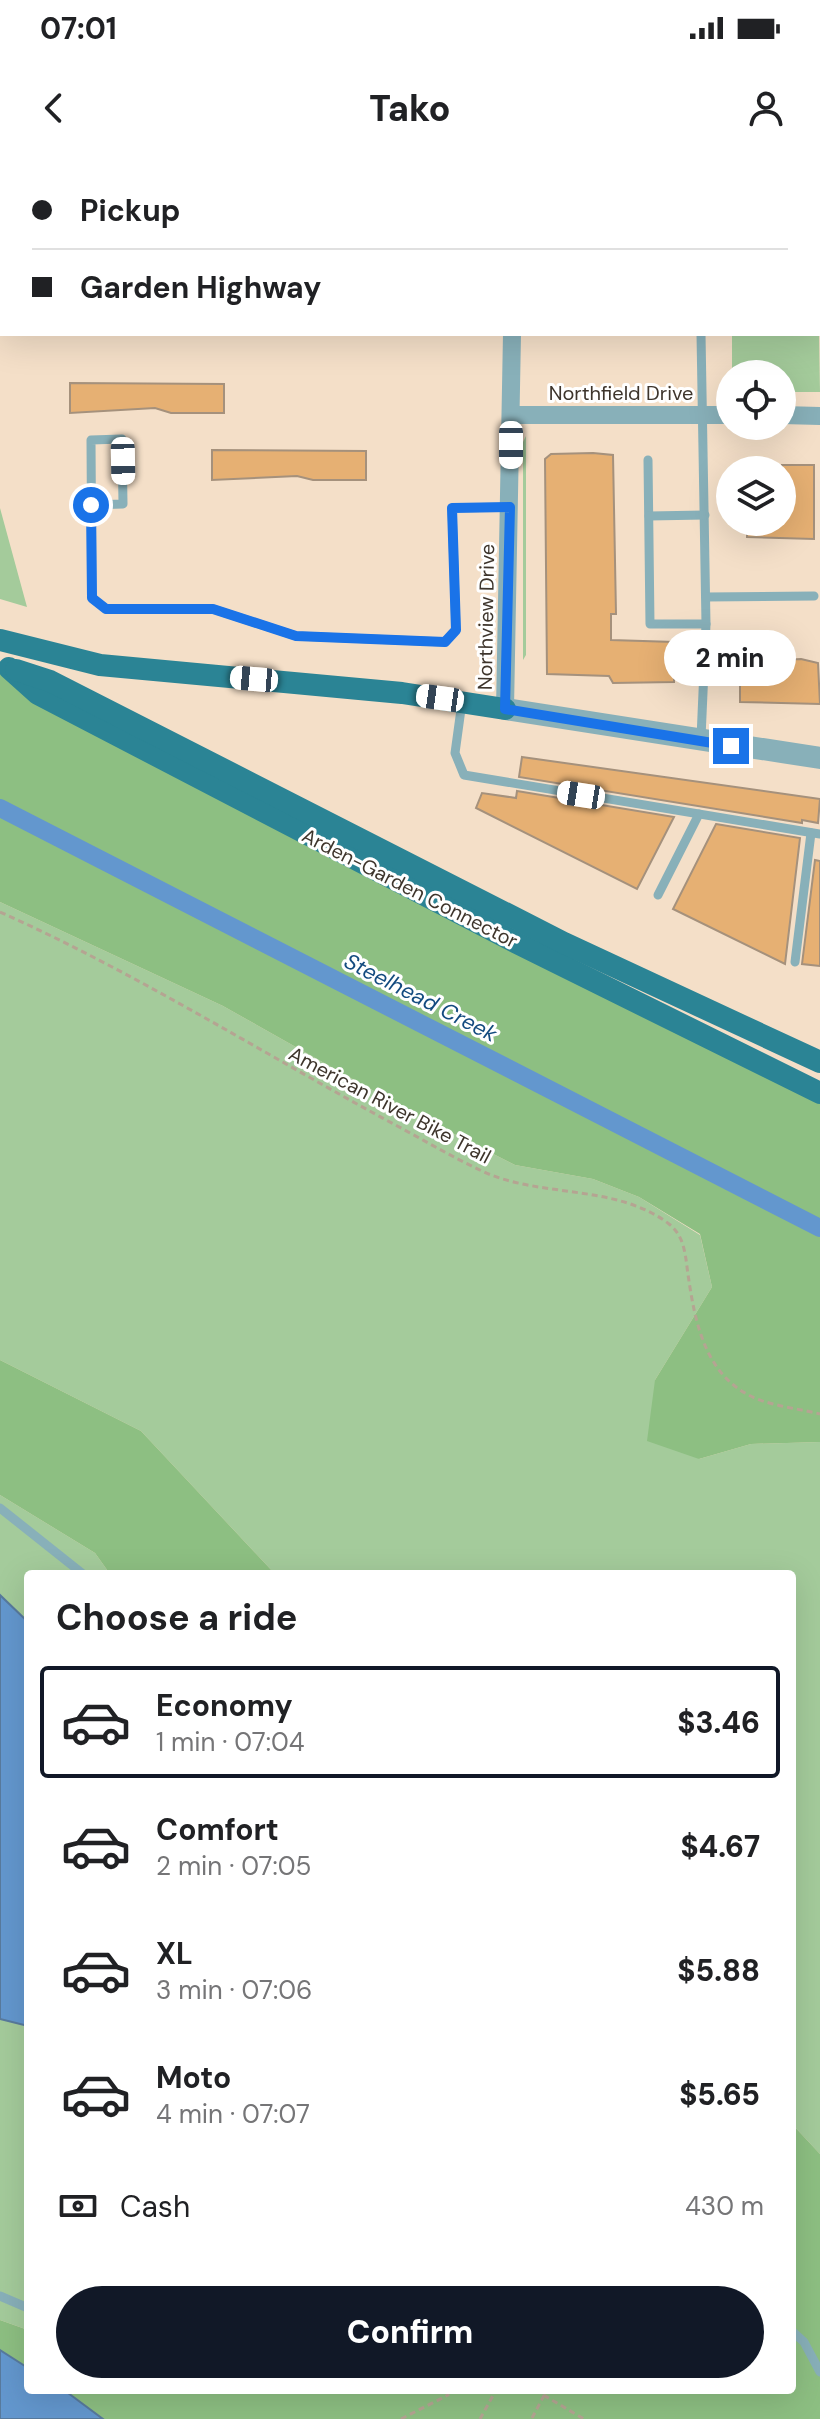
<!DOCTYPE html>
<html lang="en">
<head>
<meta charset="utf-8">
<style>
	body { margin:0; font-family:"DM Sans",sans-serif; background:#f6f6f6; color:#202124; height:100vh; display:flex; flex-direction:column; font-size:30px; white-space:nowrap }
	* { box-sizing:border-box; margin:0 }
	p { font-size:26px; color:#757577 }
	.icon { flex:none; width:44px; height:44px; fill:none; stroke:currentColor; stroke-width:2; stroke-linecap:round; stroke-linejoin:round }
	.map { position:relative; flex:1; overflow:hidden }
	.panel { position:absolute; left:24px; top:1410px; width:772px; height:824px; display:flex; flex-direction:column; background:#fff; border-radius:8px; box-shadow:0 8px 32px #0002 }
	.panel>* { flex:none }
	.banner { position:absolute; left:0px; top:0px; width:820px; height:176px; box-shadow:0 8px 32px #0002; display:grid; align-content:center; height:176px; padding:0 32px; background:#fff }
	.fabs { position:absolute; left:716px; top:200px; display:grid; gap:16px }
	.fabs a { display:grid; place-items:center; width:80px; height:80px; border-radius:50%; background:#fff; box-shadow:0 8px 32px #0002; font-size:40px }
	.end { position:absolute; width:36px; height:36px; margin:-18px; border:10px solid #1a73e8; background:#fff; box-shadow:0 0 0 4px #fff }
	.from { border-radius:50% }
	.bubble { position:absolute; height:56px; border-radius:28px; background:#fff; box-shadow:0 8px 32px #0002; font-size:26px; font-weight:800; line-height:56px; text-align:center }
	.car { position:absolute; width:24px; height:48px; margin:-24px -12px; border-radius:10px; box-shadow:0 0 6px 2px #0007; background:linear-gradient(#fff 24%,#345 0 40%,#fff 0 76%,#345 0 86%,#fff 0) }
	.banner b { display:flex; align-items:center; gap:28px; height:76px; font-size:30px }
	.banner b+b { border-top:2px solid #e0e0e0 }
	.banner i { width:20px; height:20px; background:#202124 }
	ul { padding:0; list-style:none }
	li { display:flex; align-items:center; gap:24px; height:112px; margin:0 16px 12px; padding:0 16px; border:4px solid transparent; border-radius:8px }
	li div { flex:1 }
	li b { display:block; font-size:30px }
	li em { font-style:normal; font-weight:800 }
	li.active { border-color:#111827 }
	li>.icon { width:72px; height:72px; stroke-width:1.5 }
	h2 { padding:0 32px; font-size:36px; line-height:96px }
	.pay { display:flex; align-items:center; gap:20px; height:88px; padding:0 32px; font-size:30px }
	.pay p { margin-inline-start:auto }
	.button { display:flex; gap:16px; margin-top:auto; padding:16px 32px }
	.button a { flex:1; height:92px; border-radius:48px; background:#111827; color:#fff; font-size:32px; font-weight:800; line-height:92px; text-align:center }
	.status { display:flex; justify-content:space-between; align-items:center; height:56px; padding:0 40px; background:#fff; direction:ltr }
	.status svg { height:22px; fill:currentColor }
	header { display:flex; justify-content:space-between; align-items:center; height:104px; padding:0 32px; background:#fff; font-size:36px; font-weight:800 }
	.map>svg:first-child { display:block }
	.green { fill:#a4cb9b }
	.forest { fill:#8dbf82 }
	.water { fill:#6397ce; stroke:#587a9d; stroke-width:2 }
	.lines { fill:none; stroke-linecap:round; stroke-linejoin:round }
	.canal { stroke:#6397ce; stroke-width:18 }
	.building { fill:#e6b073; stroke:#a5917c; stroke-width:2 }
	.path { stroke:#b5a492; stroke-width:3; stroke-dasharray:6 4; stroke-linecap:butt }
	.service { stroke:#88b0b9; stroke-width:9 }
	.minor { stroke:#88b0b9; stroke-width:18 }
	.tertiary { stroke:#88b0b9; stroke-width:22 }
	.primary { stroke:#2b8495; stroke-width:22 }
	.route { stroke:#1a73e8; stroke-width:10 }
	.labels { text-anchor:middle; stroke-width:6; stroke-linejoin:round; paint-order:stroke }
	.street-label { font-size:20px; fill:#3e352c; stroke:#fff }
	.water-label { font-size:22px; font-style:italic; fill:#134b7f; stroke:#fff }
</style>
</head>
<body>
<div class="status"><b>07:01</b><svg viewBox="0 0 49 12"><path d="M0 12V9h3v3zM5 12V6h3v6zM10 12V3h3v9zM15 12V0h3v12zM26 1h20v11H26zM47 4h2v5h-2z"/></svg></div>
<header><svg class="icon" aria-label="back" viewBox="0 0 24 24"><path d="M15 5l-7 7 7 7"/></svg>Tako<svg class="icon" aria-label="person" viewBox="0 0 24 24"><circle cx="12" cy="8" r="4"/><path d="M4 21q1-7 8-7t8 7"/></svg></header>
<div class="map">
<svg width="820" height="2259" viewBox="0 0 820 2259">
	<rect width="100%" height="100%" fill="#f4dfc8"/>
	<g class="green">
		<polygon points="818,122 820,232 782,232 782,214 732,214 732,174 818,174"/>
		<polygon points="526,276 526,495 523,500 523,282"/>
		<polygon points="0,348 27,447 0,439"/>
		<polygon points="0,742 223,846 413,953 515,1005 593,1019 639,1037 700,1075 712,1127 655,1220 699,1299 751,1284 820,1282 820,1994 792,1964 792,1414 275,1414 141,1271 0,1200"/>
		<polygon points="0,1335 95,1393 110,1414 28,1414 28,1462 0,1435"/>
		<polygon points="0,1859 28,1866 28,2170 0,2160"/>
	</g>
	<g class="forest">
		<polygon points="0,505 820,941 820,1282 751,1284 699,1299 647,1281 655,1220 712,1127 700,1074 639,1037 593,1019 515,1005 413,953 223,846 0,742"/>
		<polygon points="0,1200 141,1271 275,1414 110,1414 95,1393 0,1335"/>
		<polygon points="792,1964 820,1994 820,2259 103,2259 64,2230 792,2230"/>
		<polygon points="0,2160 28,2170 28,2208 0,2190"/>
	</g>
	<g class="water">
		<polygon points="0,1435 28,1462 28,1866 0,1859"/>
		<polygon points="0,2190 28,2208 28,2230 64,2230 103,2259 0,2259"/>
	</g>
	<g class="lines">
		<polyline class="canal" points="0,648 820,1068"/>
	</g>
	<g class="building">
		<polygon points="70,223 224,224 224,253 171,253 155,248 70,253"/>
		<polygon points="212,290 366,291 366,320 313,320 297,316 212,320"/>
		<polygon points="593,293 613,295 616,454 611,454 611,480 674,482 674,522 613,523 609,516 547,514 545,299 551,294"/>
		<polygon points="782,305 814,305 814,379 747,377 747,362 782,362"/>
		<polygon points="801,499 818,503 820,544 740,542 740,502"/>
		<polygon points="522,597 820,639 818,663 802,660 802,663 519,617"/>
		<polygon points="517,631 674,657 637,729 476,648 482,633 516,638"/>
		<polygon points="716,664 800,678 785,804 673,749"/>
		<polygon points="815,700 820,701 820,806 802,804"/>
	</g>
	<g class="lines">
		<g class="path">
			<path d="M0,752C134,812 259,891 388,961C420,978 452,997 484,1012C542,1038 617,1024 669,1064C683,1075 685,1091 687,1107C695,1166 706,1228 773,1244C788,1248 804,1250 820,1254"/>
			<polyline points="535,2230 584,2259"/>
			<polyline points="532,2258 547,2230"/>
			<polyline points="401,2259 448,2235 446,2230"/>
			<polyline points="480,2259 496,2230"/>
		</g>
		<g class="service">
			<polyline points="740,2 740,0"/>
			<polyline points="818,52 820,50"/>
			<polyline points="818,86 820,86"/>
			<polyline points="0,133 2,133"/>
			<polyline points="701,174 706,464 701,578"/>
			<polyline points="648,300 650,464 706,464"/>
			<polyline points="91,345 123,344 122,279 91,280 92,438 106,449 213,449 296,476 445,482 456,470 452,348 510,347"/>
			<polyline points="649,356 705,355"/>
			<polyline points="706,437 814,436"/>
			<polyline points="462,542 455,593 464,615 820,674"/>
			<polyline points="658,735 699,654"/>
			<polyline points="795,802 811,673"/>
			<polyline points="0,1348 83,1414"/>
			<polyline points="0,2136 28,2148"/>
			<polyline points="792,2171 804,2182 820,2212"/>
		</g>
		<g class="minor">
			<polyline points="513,2 513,0"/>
			<polyline points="511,255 730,255"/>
			<polyline points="782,255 820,256"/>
			<polyline points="505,549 512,174"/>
		</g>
		<polyline class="tertiary" points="505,549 820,598"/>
		<g class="primary">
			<polyline points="0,480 100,505 402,533 505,549"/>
			<polyline points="9,508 38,534 517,783 820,933"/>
			<polyline points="16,510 50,521 564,783 820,902"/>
		</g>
	</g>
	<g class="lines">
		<polyline class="route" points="91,345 92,438 106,449 213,449 296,476 445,482 456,470 452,348 510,347 505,549 731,586"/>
	</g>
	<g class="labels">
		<g class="street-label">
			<text x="621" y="240">Northfield Drive</text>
			<text transform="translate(486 457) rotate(-89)" y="7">Northview Drive</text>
			<text transform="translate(410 728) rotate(27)" y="7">Arden-Garden Connector</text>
			<text transform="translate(390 945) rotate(28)" y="7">American River Bike Trail</text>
		</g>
		<g class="water-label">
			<text transform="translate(421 837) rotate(27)" y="8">Steelhead Creek</text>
		</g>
	</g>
</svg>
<div class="fabs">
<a><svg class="icon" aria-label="locate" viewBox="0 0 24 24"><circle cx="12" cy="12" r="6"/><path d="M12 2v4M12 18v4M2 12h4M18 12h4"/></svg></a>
<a><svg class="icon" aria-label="layers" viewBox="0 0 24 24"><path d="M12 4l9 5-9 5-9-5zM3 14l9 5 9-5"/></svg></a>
</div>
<i class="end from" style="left:91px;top:345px"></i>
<i class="end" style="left:731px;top:586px"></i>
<div class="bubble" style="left:664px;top:470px;width:132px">2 min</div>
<i class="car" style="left:511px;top:285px;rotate:180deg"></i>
<i class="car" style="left:123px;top:301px;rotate:179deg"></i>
<i class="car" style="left:254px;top:519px;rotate:275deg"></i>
<i class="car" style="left:440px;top:538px;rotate:278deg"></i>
<i class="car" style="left:581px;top:635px;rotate:279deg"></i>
<div class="banner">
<b><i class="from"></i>Pickup</b>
<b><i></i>Garden Highway</b>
</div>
<section class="panel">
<h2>Choose a ride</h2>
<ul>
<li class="active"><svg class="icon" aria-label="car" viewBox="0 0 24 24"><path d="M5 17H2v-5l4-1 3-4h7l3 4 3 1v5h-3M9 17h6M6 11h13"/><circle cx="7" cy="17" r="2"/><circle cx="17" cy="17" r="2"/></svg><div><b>Economy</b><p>1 min · 07:04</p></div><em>$3.46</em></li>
<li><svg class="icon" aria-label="car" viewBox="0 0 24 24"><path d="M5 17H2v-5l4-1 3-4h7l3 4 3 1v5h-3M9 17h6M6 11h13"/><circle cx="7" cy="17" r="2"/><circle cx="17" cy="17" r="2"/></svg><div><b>Comfort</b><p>2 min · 07:05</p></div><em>$4.67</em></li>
<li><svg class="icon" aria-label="car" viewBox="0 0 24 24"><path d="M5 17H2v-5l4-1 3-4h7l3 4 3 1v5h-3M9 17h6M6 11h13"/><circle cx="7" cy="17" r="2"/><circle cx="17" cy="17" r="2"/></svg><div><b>XL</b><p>3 min · 07:06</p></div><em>$5.88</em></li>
<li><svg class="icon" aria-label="car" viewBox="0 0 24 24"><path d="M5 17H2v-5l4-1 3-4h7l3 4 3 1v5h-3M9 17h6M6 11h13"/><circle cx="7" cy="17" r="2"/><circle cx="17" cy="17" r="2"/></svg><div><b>Moto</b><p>4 min · 07:07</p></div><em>$5.65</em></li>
</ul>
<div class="pay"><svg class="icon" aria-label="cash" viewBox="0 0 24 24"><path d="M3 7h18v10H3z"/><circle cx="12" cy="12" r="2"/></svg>Cash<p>430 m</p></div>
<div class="button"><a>Confirm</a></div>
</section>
</div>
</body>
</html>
